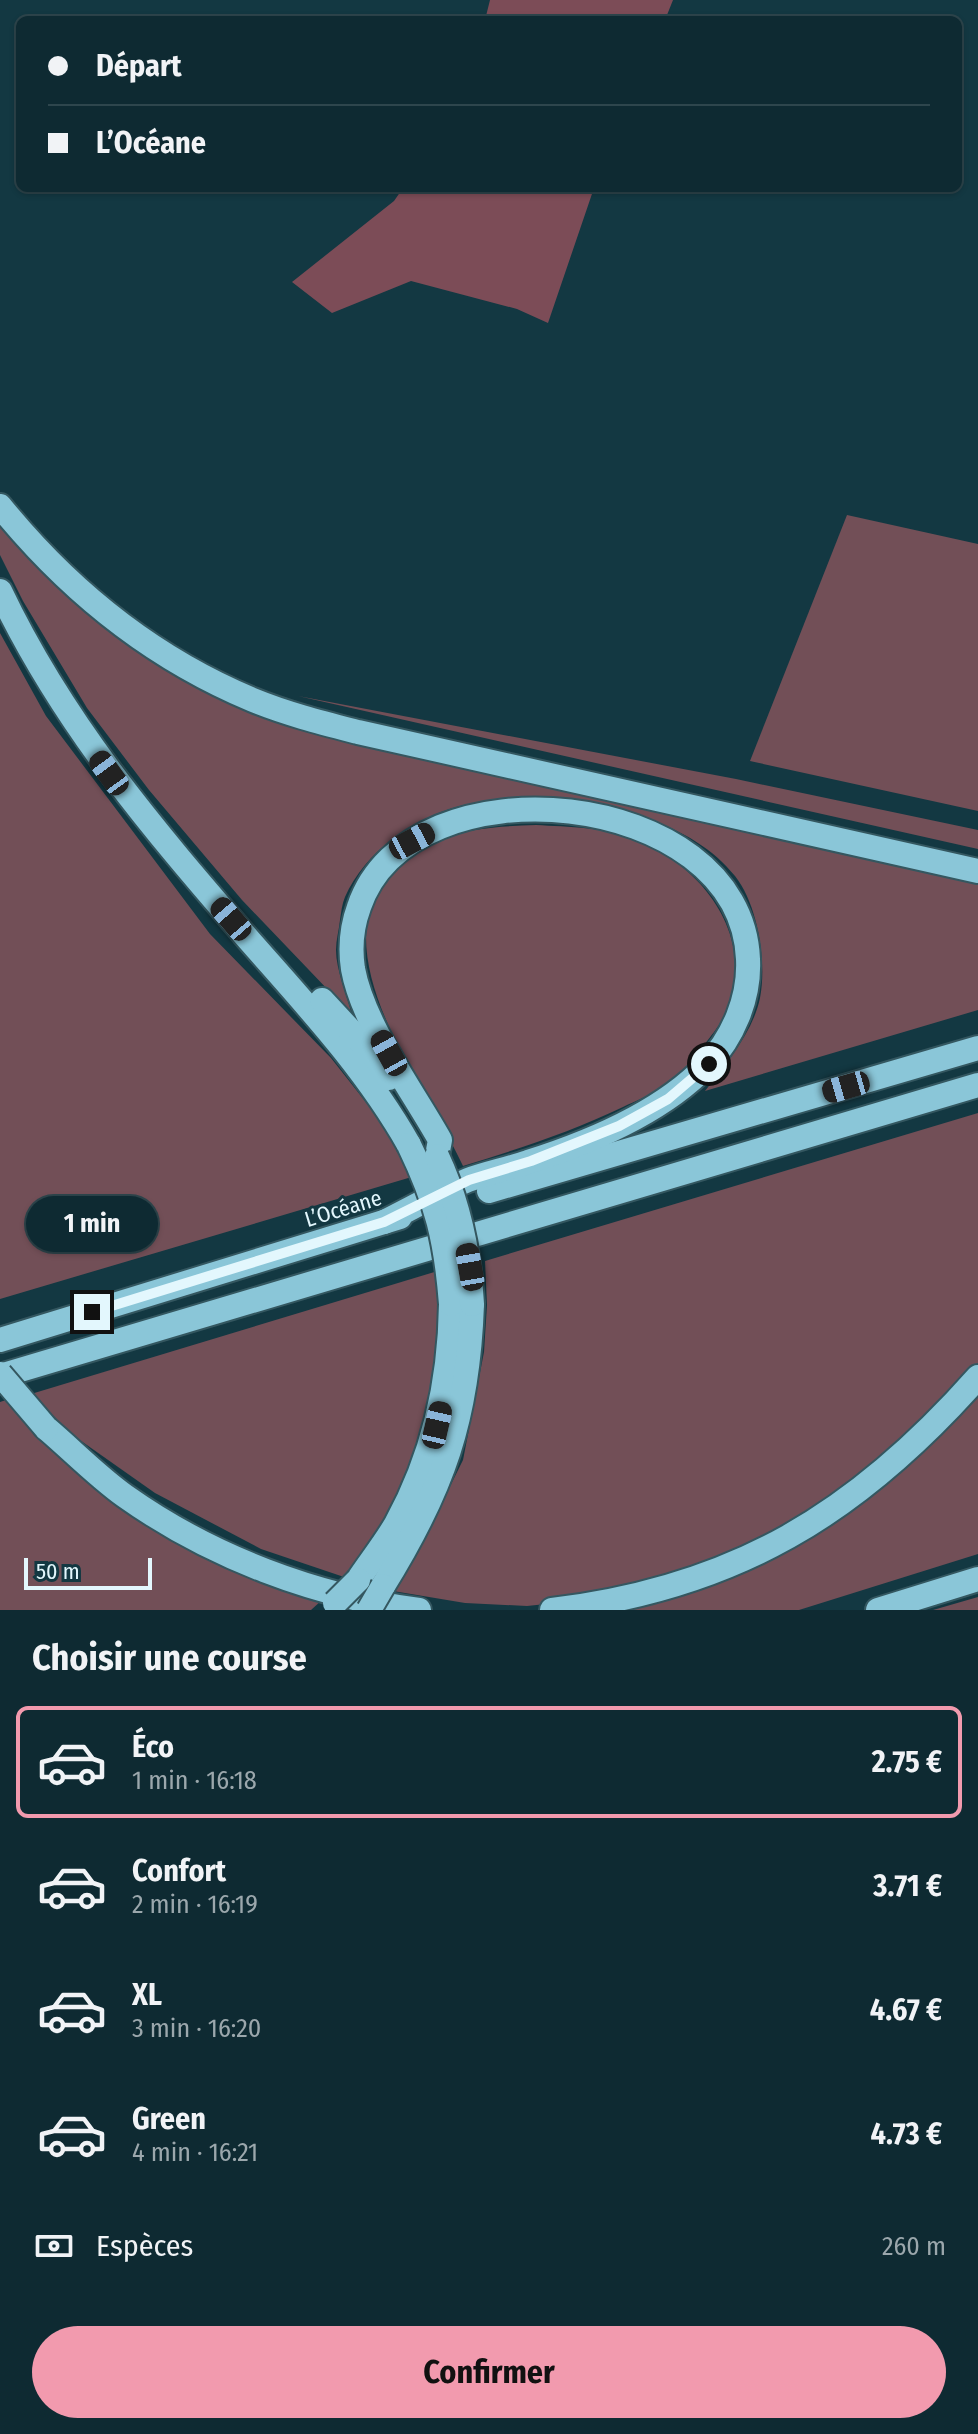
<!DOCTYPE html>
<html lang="fr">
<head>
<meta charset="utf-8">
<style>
	body { margin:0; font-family:"Fira Sans Condensed",sans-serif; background:#1c363e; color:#f1f3f6; height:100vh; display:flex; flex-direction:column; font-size:30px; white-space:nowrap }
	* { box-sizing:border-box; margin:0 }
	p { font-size:26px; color:#9ba7ac }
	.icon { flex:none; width:44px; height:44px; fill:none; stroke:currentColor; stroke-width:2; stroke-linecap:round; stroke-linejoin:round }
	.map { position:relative; height:1610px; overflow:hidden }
	.side { display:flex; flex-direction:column; background:#0e2a32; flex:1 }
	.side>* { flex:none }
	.top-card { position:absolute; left:16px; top:16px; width:946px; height:176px; border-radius:12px; box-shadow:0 2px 6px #0004,0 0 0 2px #2e464d; display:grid; align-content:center; height:176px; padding:0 32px; background:#0e2a32 }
	.scale { position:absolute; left:24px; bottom:20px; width:128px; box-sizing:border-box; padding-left:8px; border:4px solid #e3f7fd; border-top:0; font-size:22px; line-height:28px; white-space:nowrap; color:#e3f7fd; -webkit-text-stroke:6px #133842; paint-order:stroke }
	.end { position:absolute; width:36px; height:36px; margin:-18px; border:10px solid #e3f7fd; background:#111; box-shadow:0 0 0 4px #111 }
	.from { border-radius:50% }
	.bubble { position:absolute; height:56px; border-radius:28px; background:#0e2a32; box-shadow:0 2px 6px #0004,0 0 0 2px #2e464d; font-size:26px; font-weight:700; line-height:56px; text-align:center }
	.car { position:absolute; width:24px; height:48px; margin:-24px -12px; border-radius:10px; box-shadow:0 0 6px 2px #0007; background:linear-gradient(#222 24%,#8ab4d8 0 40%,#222 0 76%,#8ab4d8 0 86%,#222 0) }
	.top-card b { display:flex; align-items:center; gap:28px; height:76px; font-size:30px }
	.top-card b+b { border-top:2px solid #2e464d }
	.top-card i { width:20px; height:20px; background:#f1f3f6 }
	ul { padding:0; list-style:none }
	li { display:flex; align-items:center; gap:24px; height:112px; margin:0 16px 12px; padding:0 16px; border:4px solid transparent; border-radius:12px }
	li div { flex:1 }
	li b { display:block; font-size:30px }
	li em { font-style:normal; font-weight:700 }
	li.selected { border-color:#f29aae }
	li>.icon { width:72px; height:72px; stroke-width:1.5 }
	h2 { padding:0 32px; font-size:36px; line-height:96px }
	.pay { display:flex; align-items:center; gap:20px; height:88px; padding:0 32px; font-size:30px }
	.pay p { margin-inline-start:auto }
	.action { display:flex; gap:16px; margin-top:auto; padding:16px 32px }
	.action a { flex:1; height:92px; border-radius:48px; background:#f29aae; color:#111; font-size:32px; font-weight:700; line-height:92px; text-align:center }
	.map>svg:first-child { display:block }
	.green { fill:#724f57 }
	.forest { fill:#7c4c57 }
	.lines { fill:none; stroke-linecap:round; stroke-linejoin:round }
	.highway-casing { stroke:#345760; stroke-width:28 }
	.highway { stroke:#8ac6d8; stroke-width:24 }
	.highway-bridge-casing { stroke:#345760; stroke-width:28; stroke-linecap:butt }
	.highway-bridge { stroke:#8ac6d8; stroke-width:24 }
	.route { stroke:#e3f7fd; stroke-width:10 }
	.labels { text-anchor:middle; stroke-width:6; stroke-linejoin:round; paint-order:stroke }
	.street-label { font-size:22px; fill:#e3f7fd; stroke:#133842 }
</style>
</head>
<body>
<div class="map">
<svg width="978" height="1610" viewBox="0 0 978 1610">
	<rect width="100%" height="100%" fill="#133842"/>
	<g class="green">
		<polygon points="847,515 978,544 978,811 750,761"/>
		<path d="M0,526C47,580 101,629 162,668C182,681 207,691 228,702L978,882V1010L705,1091C726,1064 753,1032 760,998C767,962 758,905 735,876C681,806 542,786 460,806C413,818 365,852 345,897C342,904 341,913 340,920C339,930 336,940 336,950C336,970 347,995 352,1015L242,900L149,790L87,708L23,601L0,555Z"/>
		<polygon points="0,633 46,716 210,934 331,1058 402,1148 415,1176 0,1299"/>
		<polygon points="298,696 736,779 978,830 978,849"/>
		<path d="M536,825C567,827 610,827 638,840C700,867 750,928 732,999C727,1016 715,1031 704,1045C692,1061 678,1078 661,1088C649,1096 635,1101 623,1107C571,1132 518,1149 463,1166C429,1092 347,990 370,906C372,897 382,888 387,881C425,830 478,827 536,825Z"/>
		<polygon points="978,1113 978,1365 952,1398 812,1516 700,1570 593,1599 527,1606 465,1603 393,1591 425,1537 463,1460 484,1352 487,1305 485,1261"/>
		<polygon points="441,1270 443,1330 423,1444 378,1538 344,1577 261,1549 155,1493 57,1424 31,1394"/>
		<polygon points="978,1393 978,1554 799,1610 609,1610 879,1488 922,1452"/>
		<polygon points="9,1399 57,1450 322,1600 311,1610 0,1610 0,1402"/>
		<polygon points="978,1597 978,1610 933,1610"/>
	</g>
	<g class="forest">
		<polygon points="490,0 673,0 665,20 485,20"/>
		<polygon points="403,188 594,188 548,323 517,309 411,281 332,313 292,282 394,201"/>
	</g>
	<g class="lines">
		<defs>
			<g id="highway">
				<path d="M0,506C69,591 152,658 253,700C287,714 323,723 358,732L978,871"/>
				<path d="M0,591C63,724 153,829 249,940C307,1006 366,1069 409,1145"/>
				<polyline points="322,1000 375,1057 389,1078"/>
				<polyline points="489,1191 978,1048"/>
				<path d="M384,1222C412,1208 440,1192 468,1180C487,1173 508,1169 528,1162C588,1143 662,1112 706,1066C733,1038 750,998 748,959C741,787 410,755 359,907C352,926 350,949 353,969C363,1024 412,1090 440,1140L437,1156"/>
				<polyline points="0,1340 400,1217"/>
				<polyline points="0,1376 978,1085"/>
				<path d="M46,1428C72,1450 97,1476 125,1496C211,1557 315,1596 419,1610"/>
				<path d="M358,1580C370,1562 385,1543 396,1524C434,1455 450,1382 451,1304"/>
				<path d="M383,1586C443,1489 468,1419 472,1304"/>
				<path d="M552,1610C735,1588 857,1514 978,1377"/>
				<polyline points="878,1610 978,1579"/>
			</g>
		</defs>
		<use href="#highway" class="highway-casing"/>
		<use href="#highway" class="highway"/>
		<defs>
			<g id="highway-bridge">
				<path d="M409,1145C437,1203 446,1240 451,1304"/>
				<path d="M437,1156C459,1203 469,1252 472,1304"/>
				<polyline points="0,1374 46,1428"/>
				<polyline points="335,1603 358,1580"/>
				<polyline points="369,1610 383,1586"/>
			</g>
		</defs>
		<use href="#highway-bridge" class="highway-bridge-casing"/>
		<use href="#highway-bridge" class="highway-bridge"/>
	</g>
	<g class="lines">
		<polyline class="route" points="92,1312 384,1222 469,1180 531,1161 619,1126 668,1099 709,1064"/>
	</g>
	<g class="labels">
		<g class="street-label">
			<text transform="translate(343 1208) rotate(-17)" y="8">L’Océane</text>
		</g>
	</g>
</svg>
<div class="scale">50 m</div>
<i class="end from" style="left:709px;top:1064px"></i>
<i class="end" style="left:92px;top:1312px"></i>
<div class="bubble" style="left:26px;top:1196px;width:132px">1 min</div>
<i class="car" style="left:109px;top:773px;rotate:324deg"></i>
<i class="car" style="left:412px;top:841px;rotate:62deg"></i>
<i class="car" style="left:231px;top:919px;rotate:319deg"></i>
<i class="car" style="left:389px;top:1053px;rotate:331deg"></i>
<i class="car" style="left:846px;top:1087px;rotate:254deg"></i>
<i class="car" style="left:470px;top:1267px;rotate:350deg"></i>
<i class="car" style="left:437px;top:1425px;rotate:13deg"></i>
<div class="top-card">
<b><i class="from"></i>Départ</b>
<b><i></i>L’Océane</b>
</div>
</div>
<section class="side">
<h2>Choisir une course</h2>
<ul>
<li class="selected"><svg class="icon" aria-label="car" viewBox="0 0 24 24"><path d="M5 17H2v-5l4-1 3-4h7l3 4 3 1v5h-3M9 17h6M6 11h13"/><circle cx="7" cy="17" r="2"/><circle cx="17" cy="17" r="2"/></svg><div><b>Éco</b><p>1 min · 16:18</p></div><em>2.75 €</em></li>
<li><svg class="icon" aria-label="car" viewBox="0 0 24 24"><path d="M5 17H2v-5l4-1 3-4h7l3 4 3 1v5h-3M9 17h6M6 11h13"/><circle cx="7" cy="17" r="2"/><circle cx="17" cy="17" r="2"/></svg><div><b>Confort</b><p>2 min · 16:19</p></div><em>3.71 €</em></li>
<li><svg class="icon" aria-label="car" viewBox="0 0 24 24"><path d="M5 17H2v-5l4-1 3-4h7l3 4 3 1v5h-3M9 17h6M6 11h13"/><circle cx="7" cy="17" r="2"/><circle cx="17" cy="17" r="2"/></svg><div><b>XL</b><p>3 min · 16:20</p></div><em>4.67 €</em></li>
<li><svg class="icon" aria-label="car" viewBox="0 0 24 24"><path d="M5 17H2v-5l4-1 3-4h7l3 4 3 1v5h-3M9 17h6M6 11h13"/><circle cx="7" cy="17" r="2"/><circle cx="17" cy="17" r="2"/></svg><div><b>Green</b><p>4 min · 16:21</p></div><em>4.73 €</em></li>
</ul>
<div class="pay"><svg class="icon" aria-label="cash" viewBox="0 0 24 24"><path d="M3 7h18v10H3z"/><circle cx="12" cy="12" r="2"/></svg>Espèces<p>260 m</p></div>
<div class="action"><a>Confirmer</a></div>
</section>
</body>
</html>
